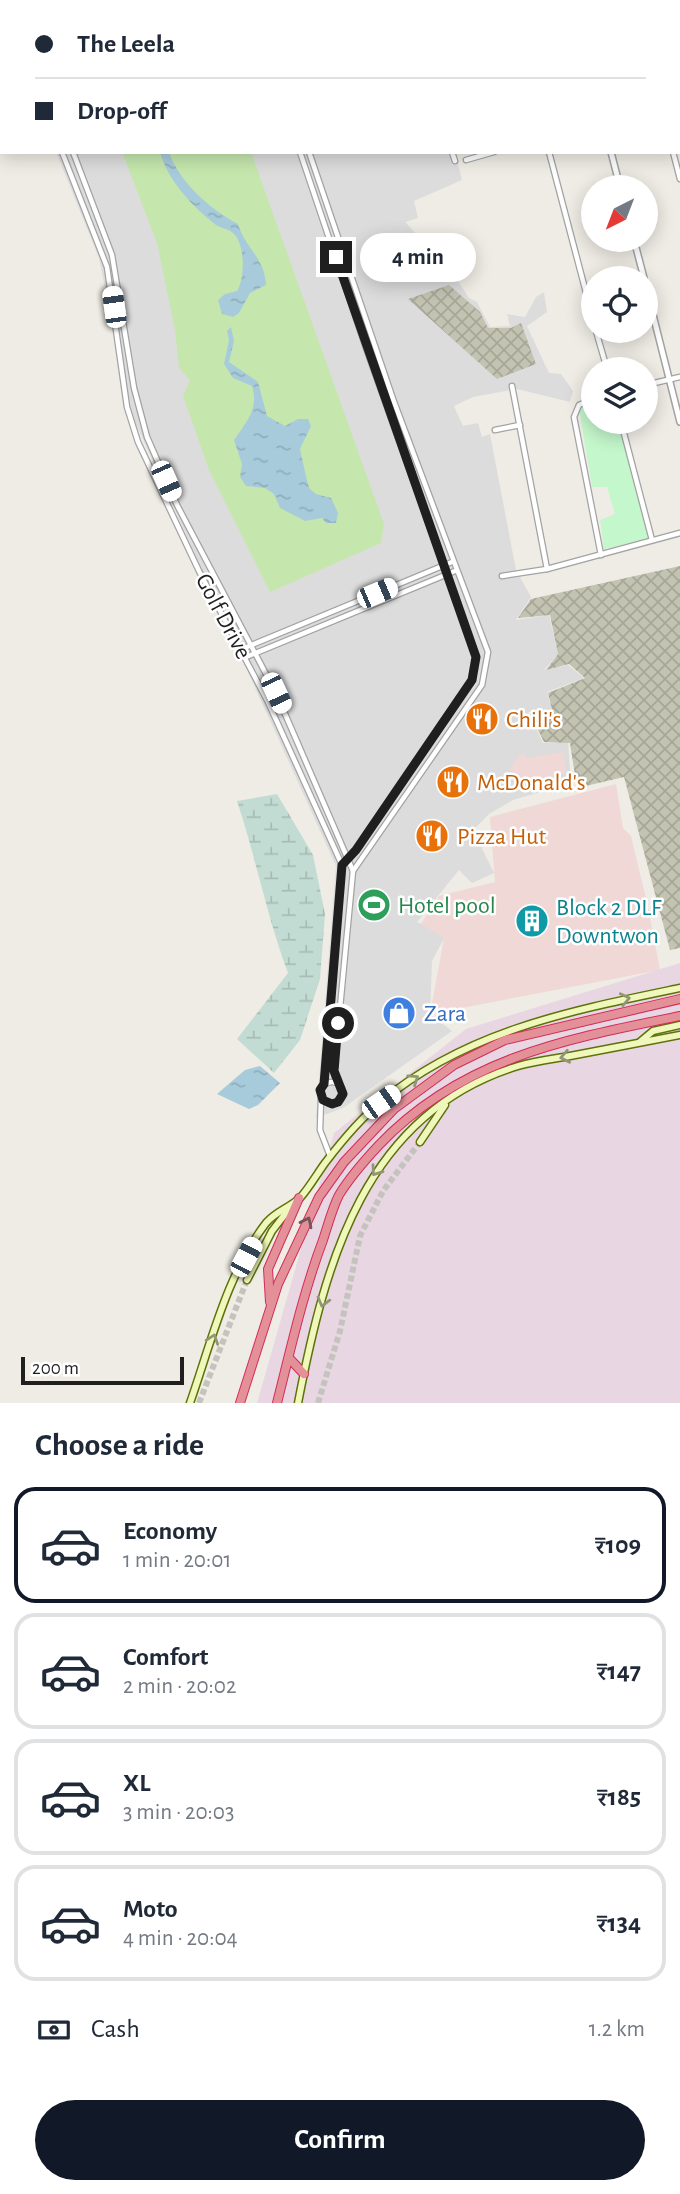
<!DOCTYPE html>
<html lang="en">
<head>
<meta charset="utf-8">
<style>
	body { margin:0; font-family:"Alegreya Sans",sans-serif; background:#f2f2f3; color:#1f2937; height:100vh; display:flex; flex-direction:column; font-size:26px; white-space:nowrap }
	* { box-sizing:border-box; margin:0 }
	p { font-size:23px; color:#747a83 }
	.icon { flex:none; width:38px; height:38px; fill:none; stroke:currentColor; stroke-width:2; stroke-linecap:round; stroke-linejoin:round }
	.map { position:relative; height:1403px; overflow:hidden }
	.panel { display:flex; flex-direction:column; background:#fff; flex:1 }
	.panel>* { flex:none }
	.top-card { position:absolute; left:0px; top:0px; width:681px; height:154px; box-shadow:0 4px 18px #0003; display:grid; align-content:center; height:154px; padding:0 35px; background:#fff }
	.needle { width:46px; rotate:222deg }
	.fabs { position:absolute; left:581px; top:175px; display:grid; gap:14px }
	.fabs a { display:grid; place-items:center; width:77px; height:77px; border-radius:50%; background:#fff; box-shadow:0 4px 18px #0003; font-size:35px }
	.scale { position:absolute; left:21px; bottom:18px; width:163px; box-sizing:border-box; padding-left:7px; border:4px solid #1f1f1f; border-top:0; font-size:19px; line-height:24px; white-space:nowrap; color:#1f1f1f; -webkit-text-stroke:5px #fff; paint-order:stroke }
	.end { position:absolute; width:32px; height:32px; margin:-16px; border:9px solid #1f1f1f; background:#fff; box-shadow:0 0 0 4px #fff }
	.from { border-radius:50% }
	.bubble { position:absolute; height:49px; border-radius:24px; background:#fff; box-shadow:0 4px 18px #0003; font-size:23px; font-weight:600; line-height:49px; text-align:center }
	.car { position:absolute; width:21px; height:42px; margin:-21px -10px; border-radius:9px; box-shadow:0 0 5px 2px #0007; background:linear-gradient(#fff 24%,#345 0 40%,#fff 0 76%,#345 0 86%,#fff 0) }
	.top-card b { display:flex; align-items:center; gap:24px; height:66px; font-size:26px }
	.top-card b+b { border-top:2px solid #e0e1e3 }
	.top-card i { width:18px; height:18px; background:#1f2937 }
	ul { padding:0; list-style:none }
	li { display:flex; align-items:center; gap:21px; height:116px; margin:0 14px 10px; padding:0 21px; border:4px solid #e0e1e3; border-radius:21px }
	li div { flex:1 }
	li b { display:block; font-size:26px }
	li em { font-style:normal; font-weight:600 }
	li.current { border-color:#111827 }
	li>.icon { width:63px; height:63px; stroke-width:1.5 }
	h2 { padding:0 35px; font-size:32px; line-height:84px }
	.pay { display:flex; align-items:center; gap:18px; height:77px; padding:0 35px; font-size:26px }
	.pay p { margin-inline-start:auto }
	.primary-button { display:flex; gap:14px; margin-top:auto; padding:14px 35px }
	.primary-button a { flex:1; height:80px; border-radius:42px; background:#111827; color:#fff; font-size:28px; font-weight:600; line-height:80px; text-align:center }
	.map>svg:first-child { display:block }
	.residential { fill:#dddcdc }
	.commercial { fill:#efd8d5 }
	.industrial { fill:#e8d7e3 }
	.construction { fill:url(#construction-cross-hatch) }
	.grass { fill:#c5e7ad }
	.wetland { fill:url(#wetland-marsh) }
	.park { fill:#c4f7cc }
	.water { fill:url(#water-ripples) }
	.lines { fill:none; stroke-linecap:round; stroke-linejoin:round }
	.secondary-tunnel { stroke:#c5c3bd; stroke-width:6; stroke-dasharray:6 3; stroke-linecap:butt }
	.minor-casing { stroke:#a3a3a3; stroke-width:7 }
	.tertiary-casing { stroke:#a3a3a3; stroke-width:8 }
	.secondary-casing { stroke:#5e710a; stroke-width:9 }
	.motorway-casing { stroke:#d32c58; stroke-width:10 }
	.minor { stroke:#fff; stroke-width:4.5 }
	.tertiary { stroke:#fff; stroke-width:5 }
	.secondary { stroke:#eff7bb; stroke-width:6 }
	.motorway { stroke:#e39099; stroke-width:8 }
	.oneway { stroke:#919675 }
	.oneway2 { stroke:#775256 }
	.route { stroke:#1f1f1f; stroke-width:9 }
	.labels { text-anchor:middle; stroke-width:5; stroke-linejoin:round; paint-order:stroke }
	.street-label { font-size:24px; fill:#1f1f1f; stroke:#fff }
	.food-label { font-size:24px; fill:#c56008; stroke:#fff; text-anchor:start }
	.leisure-label { font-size:24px; fill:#27864d; stroke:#fff; text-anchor:start }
	.culture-label { font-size:24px; fill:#0d838f; stroke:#fff; text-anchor:start }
	.shop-label { font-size:24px; fill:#366cbe; stroke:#fff; text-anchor:start }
</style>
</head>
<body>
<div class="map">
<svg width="680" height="1403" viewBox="0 0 680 1403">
	<defs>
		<pattern id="construction-cross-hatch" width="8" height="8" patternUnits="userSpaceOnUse" patternTransform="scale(1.75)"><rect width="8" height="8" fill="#c2c3b1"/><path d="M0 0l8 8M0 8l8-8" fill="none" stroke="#a6a798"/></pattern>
		<pattern id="wetland-marsh" width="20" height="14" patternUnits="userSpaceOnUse" patternTransform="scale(1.75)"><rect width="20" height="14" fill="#c3dcd3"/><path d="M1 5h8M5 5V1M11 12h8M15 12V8" fill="none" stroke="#a7bcb5"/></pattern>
		<pattern id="water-ripples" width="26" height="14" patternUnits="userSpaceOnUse" patternTransform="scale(1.75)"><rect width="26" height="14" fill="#a7cbdb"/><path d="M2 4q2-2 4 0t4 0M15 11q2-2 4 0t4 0" fill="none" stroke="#8faebc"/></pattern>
	</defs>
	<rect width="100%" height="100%" fill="#efece5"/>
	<polygon class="residential" points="56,152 455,152 462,180 414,201 418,218 405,222 451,270 469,298 477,302 490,327 510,326 507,314 525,317 536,297 544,292 547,312 527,326 549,373 561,374 573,391 570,402 517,389 473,397 454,406 463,426 478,423 482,437 490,434 516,570 531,597 516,620 549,615 558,654 544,670 568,665 584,678 547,692 553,712 528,712 543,743 568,742 571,783 513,800 489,814 473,830 494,873 472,883 459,870 417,922 446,935 432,961 430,1014 452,1031 343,1108 316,1118 336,866 130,411 99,258"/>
	<g class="commercial">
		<polygon points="523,752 527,758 563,752 566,773 529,782 509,769"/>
		<polygon points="616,784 623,828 631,836 648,907 660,970 430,1014 444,938 421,924 439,896 495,882 490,817"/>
	</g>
	<polygon class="industrial" points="680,963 680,1403 257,1403 334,1133 466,1029"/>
	<g class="construction">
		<polygon points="449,285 480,312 488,328 511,328 521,323 536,364 497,379 408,299"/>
		<polygon points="680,566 680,948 670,950 624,777 577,788 570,743 544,742 530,714 553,713 548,693 585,678 569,664 546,670 558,654 550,615 518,618 531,599"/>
	</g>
	<polygon class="grass" points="122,152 251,152 384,524 381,543 270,592 209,470 183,396 190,380 179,368 175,330 157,243"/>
	<path class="wetland" d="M277,794L313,855L325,914L320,979L300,1040L274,1073L237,1039L288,973C267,917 256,858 237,801Z"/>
	<polygon class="park" points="593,405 593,422 621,422 648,539 604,549 600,520 615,514 607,487 592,487 579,408"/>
	<g class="water">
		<path d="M160,152H169C179,182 211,210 238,224C245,248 265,258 266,285L250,293L239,313L233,317L222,314L218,300L225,294L237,291C245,278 245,247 235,235C229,228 222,229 216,225C192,206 168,181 160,152Z"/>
		<path d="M231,327L234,341L229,362L258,382L267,416L285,426L298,419H308L311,426L300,449L306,476L309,488L316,494L331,498L338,513L336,523H326L322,518L305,521L280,508L274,494L265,488L246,486L240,477L242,464L234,440C247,422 259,408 252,386L233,378L224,364L229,340L227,331Z"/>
		<polygon points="260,1066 280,1083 258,1105 249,1109 217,1094 245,1070"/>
	</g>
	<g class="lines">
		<g class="secondary-tunnel">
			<polyline points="199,1403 247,1280"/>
			<polyline points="318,1403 340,1331 360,1236 383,1191 420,1142"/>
		</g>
		<defs>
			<g id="minor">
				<polyline points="0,0 2,4"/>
				<polyline points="10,0 11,2"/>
				<polyline points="234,0 235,2"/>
				<polyline points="244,0 244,2"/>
				<polyline points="292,0 293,2"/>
				<polyline points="459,0 459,2"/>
				<polyline points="510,0 511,2"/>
				<polyline points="635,0 636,2"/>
				<polyline points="275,2 281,0"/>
				<polyline points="399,2 406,0"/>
				<polyline points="622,2 628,0"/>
				<polyline points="679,15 680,14"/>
				<polyline points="679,103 680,103"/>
				<polyline points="62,152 107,267 127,407 138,442 199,571 268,702 342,865 324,1084"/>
				<polyline points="73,152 112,255 134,388 147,437 177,505 276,693 353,871 334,1071 336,1082"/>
				<polyline points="300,152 366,348 476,657 472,680 356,850 342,865"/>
				<polyline points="309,152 393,399 488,652 482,685 353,871"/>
				<polyline points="452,152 455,161"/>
				<polyline points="549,152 593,319"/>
				<polyline points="673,152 680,179"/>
				<polyline points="466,160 494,152"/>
				<polyline points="596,331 607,369"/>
				<polyline points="646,385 680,377"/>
				<polyline points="512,386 547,569"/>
				<polyline points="593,399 579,405 574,417 601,555"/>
				<polyline points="621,422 652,540"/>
				<polyline points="495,430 520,425"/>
				<polyline points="502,576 547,569 680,533"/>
				<polyline points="242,649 452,562"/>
				<polyline points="246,657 455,571"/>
				<circle cx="332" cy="1093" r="11"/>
				<polyline points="321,1098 320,1130 330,1156"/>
			</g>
			<g id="tertiary">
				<polyline points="571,0 571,2"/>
				<polyline points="611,152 620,187"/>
				<polyline points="634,240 644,278"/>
				<polyline points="646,287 680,422"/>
			</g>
			<g id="secondary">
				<polyline points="641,1041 653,1031 680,1025"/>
				<polyline points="420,1142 445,1105"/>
				<polyline points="247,1280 272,1231 293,1204"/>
				<path d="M190,1403C211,1343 227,1274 266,1223C276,1211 289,1208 300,1198C309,1188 317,1174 325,1163C341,1142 361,1118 382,1101C468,1030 574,1010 680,988"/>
				<path d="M298,1403C325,1263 364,1113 518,1066C535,1061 553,1059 570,1056C607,1049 643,1042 680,1035"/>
			</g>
			<g id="motorway">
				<polyline points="270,1302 268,1269 299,1198"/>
				<polyline points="289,1358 304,1374"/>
				<polyline points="240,1403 278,1284 319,1197 344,1162 394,1109 454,1065 505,1040 680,999"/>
				<path d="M277,1403C291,1348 303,1293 323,1240C328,1225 332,1209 339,1195C350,1177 365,1160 379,1145C462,1058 566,1039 680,1016"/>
			</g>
		</defs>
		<use href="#minor" class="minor-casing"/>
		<use href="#tertiary" class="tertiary-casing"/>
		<use href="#secondary" class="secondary-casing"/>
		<use href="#motorway" class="motorway-casing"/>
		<use href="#minor" class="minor"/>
		<use href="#tertiary" class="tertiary"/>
		<use href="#secondary" class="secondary"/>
		<use href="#motorway" class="motorway"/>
	</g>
	<defs><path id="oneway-chevron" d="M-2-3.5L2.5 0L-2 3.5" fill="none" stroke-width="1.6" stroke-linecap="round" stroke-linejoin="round" transform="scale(1.75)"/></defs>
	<g class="oneway">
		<use href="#oneway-chevron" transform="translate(625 999) rotate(-12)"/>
		<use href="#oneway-chevron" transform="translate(565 1057) rotate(169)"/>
		<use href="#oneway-chevron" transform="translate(414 1079) rotate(-34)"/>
		<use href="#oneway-chevron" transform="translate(376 1171) rotate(125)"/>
		<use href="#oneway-chevron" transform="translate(323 1302) rotate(105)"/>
		<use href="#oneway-chevron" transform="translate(213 1339) rotate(-71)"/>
	</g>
	<use class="oneway2" href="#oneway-chevron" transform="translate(307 1222) rotate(-64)"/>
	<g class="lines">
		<polyline class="route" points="336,257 476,657 472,680 356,850 342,865 324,1084 320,1090 323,1100 332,1104 338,1102 343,1094 334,1071 338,1023"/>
	</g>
	<defs>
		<symbol id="restaurant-disc" viewBox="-11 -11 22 22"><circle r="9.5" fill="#e8710a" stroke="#fff"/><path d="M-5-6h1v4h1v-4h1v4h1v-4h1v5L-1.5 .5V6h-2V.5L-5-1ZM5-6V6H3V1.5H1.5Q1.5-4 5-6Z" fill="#fff"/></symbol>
		<symbol id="stadium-disc" viewBox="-11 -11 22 22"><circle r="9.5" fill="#2e9e5b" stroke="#fff"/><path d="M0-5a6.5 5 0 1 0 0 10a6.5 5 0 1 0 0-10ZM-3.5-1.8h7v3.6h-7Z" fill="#fff"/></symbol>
		<symbol id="building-disc" viewBox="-11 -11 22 22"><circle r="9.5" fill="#0f9aa8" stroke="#fff"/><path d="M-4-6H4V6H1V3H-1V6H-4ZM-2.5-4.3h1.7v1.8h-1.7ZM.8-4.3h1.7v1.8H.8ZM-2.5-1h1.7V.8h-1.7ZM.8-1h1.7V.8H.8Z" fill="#fff"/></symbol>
		<symbol id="shop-disc" viewBox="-11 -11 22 22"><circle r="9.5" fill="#3f7fe0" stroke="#fff"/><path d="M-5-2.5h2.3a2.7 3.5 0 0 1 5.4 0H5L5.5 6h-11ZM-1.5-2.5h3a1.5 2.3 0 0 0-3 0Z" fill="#fff"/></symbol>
	</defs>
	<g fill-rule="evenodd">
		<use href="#restaurant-disc" x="463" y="700" width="38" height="38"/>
		<use href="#restaurant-disc" x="434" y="763" width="38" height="38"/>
		<use href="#restaurant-disc" x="413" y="817" width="38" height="38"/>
		<use href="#stadium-disc" x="355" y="886" width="38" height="38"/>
		<use href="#building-disc" x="513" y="902" width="38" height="38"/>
		<use href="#shop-disc" x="380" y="994" width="38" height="38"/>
	</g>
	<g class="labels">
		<g class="street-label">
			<text transform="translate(224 616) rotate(62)" y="8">Golf Drive</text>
		</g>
		<g class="food-label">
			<text x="506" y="727">Chili's</text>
			<text x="477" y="790">McDonald's</text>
			<text x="457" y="844">Pizza Hut</text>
		</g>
		<g class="leisure-label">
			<text x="398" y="913">Hotel pool</text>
		</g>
		<g class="culture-label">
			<text x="556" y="915">Block 2 DLF<tspan x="556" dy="28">Downtwon</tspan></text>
		</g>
		<g class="shop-label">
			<text x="424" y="1021">Zara</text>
		</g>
	</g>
</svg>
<div class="fabs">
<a><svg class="needle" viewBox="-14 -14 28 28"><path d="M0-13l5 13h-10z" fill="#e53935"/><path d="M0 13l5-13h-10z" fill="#747a83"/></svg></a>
<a><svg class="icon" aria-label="locate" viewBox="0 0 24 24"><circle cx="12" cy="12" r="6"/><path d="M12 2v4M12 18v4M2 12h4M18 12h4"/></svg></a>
<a><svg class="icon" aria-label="layers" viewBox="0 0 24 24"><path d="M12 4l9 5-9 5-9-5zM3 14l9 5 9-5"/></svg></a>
</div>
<div class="scale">200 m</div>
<i class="end from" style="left:338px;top:1023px"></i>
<i class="end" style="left:336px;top:257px"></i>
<div class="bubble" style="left:360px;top:233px;width:116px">4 min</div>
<i class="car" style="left:114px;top:307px;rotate:352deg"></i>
<i class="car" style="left:166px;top:481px;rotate:156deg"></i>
<i class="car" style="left:377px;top:593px;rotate:67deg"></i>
<i class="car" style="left:276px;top:693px;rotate:155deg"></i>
<i class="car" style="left:381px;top:1102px;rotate:55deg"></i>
<i class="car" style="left:246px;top:1257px;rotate:28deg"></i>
<div class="top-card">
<b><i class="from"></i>The Leela</b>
<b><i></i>Drop-off</b>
</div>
</div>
<section class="panel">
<h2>Choose a ride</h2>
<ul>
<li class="current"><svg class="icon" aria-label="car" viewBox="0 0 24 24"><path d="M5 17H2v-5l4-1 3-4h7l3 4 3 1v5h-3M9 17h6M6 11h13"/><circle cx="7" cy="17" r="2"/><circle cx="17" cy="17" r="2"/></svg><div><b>Economy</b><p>1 min · 20:01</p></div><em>₹109</em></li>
<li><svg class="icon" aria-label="car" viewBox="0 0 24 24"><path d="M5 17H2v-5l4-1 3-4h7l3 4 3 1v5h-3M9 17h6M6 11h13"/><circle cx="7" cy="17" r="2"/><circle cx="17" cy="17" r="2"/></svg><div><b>Comfort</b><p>2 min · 20:02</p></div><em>₹147</em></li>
<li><svg class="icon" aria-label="car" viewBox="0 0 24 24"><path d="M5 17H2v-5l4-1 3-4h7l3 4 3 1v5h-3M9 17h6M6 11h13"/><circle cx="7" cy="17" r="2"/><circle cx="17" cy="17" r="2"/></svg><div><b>XL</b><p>3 min · 20:03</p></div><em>₹185</em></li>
<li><svg class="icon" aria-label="car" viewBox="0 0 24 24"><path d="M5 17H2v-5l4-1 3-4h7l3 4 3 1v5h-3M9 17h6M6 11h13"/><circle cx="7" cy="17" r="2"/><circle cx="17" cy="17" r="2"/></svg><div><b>Moto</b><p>4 min · 20:04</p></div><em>₹134</em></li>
</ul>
<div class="pay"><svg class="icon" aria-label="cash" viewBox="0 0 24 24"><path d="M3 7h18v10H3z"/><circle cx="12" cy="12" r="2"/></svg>Cash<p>1.2 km</p></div>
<div class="primary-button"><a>Confirm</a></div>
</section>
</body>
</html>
